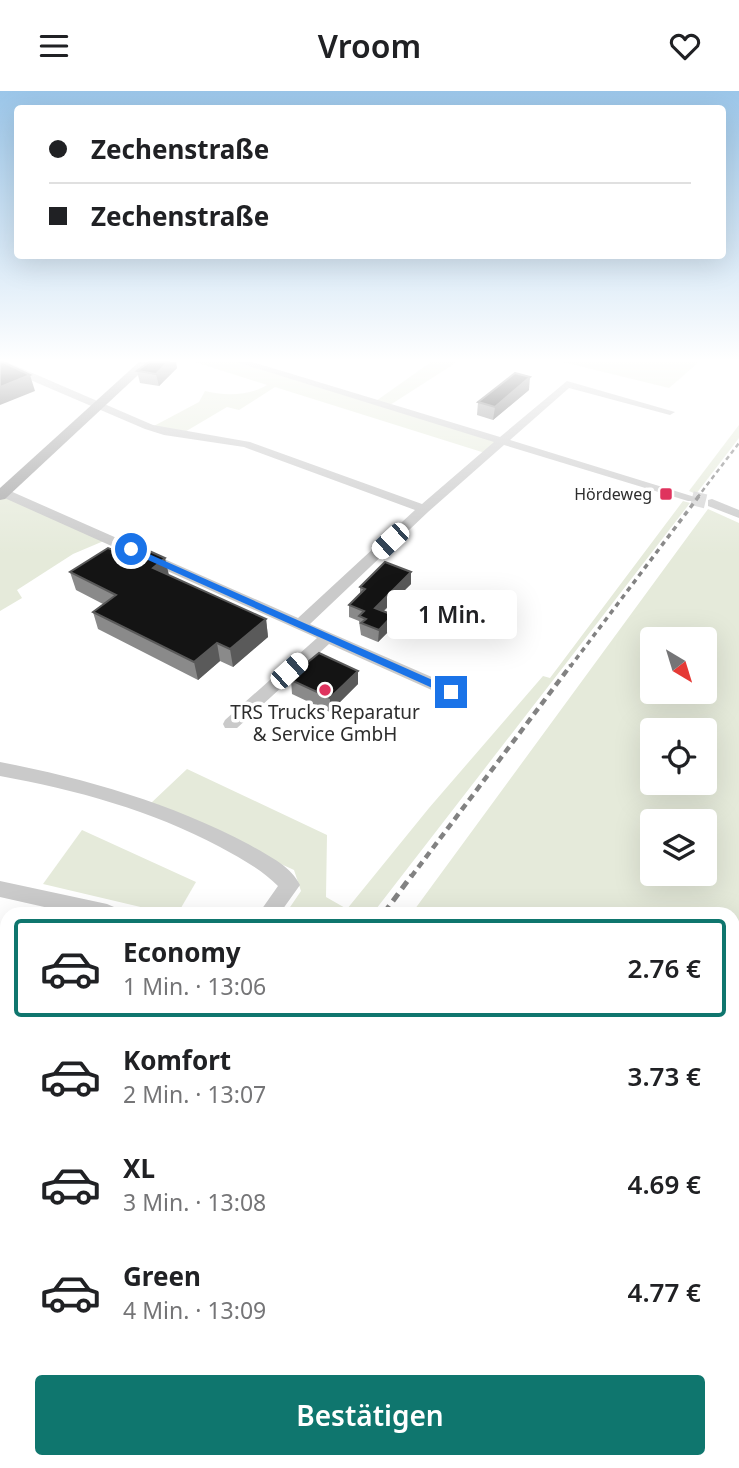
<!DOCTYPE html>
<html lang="de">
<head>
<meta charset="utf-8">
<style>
	body { margin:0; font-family:"Noto Sans",sans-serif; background:#f6f6f6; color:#202124; height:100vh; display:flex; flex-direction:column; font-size:26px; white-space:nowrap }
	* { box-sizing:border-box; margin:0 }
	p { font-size:23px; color:#757577 }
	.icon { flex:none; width:38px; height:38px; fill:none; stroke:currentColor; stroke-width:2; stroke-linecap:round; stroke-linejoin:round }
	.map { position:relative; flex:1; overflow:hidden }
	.details { position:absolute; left:0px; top:816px; width:740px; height:562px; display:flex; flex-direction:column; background:#fff; border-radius:21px 21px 0 0; box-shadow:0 7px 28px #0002 }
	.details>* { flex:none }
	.guide { position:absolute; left:14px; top:14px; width:712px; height:154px; border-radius:7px; box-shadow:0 7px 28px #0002; display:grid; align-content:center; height:154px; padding:0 35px; background:#fff }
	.needle { width:46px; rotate:142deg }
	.buttons { position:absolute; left:640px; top:536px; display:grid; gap:14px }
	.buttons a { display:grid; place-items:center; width:77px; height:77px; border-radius:7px; background:#fff; box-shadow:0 7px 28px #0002; font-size:35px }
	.end { position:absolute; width:32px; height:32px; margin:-16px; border:9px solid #1a73e8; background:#fff; box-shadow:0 0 0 4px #fff }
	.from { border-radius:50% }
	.bubble { position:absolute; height:49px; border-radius:7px; background:#fff; box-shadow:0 7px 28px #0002; font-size:23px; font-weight:600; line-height:49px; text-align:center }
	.car { position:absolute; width:21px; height:42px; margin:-21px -10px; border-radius:9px; box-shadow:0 0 5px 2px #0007; background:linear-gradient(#fff 24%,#345 0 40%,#fff 0 76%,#345 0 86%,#fff 0) }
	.guide b { display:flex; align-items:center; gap:24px; height:66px; font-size:26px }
	.guide b+b { border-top:2px solid #e0e0e0 }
	.guide i { width:18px; height:18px; background:#202124 }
	ul { padding:12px 0 0; list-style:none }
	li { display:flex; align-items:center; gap:21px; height:98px; margin:0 14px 10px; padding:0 21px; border:4px solid transparent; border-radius:7px }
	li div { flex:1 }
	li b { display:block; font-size:26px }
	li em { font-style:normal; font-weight:600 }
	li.active { border-color:#0f766e }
	li>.icon { width:63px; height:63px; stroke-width:1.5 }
	.primary-button { display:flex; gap:14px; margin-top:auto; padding:14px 35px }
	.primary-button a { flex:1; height:80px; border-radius:7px; background:#0f766e; color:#fff; font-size:28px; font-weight:600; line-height:80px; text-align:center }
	header { display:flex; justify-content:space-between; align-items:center; height:91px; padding:0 35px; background:#fff; font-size:32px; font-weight:600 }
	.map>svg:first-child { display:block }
	.green { fill:#e5eada; fill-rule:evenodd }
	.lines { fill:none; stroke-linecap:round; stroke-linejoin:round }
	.stream { stroke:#c7e2ea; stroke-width:7 }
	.minor-tunnel { stroke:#d5d5d5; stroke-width:14; stroke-dasharray:14 7; stroke-linecap:butt }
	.minor { fill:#cacaca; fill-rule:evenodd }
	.major { fill:#a5a5a5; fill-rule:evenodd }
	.rail-far4 { stroke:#828282; stroke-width:2.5; stroke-dasharray:4.5 3.5; stroke-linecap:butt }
	.rail-far3 { stroke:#828282; stroke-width:3.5; stroke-dasharray:5 4.5; stroke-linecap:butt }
	.rail-far2 { stroke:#828282; stroke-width:4.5; stroke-dasharray:7 5; stroke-linecap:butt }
	.rail-far1 { stroke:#828282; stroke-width:5; stroke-dasharray:9 6; stroke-linecap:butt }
	.rail { stroke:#828282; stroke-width:7; stroke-dasharray:10 8; stroke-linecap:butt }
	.wall { fill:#8a8a8a }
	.shaded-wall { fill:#5a5a5a }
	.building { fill:#141414; stroke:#5a5a5a; stroke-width:2 }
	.route { fill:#1a73e8 }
	.poi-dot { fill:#df335e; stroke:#fff; stroke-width:2.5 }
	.labels { text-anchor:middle; stroke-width:7; stroke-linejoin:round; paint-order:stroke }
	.far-poi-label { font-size:16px; fill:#2d2d2d; stroke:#fff; text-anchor:end }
	.poi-label { font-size:19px; fill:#2d2d2d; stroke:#fff }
</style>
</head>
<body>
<header><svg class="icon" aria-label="menu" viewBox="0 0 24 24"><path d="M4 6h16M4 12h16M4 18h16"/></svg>Vroom<svg class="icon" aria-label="heart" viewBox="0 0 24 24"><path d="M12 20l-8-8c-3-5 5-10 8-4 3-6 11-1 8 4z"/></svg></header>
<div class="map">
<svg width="739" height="1377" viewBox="0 0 739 1377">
	<rect width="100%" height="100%" fill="#fff"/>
	<g class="green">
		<path d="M195,271H238L497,351L485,362L275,296L239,319L227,316L183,342L152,336L199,311L205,300C224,305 249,305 267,294Z"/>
		<polygon points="431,271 457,271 390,314 376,310"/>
		<polygon points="563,271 699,271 669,297"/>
		<polygon points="739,334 739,347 696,403 689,400"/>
		<polygon points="4,404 106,449 73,463 17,499 22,507 0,520 0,408"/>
		<polygon points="683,410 690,412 373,822 286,822 301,800 294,779 150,713 187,678 327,744 326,806 347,818 429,717 543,585 550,587"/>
		<path d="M708,418L739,432V957L733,965V822H412ZM653,548H705V600H653ZM653,639H705V691H653ZM653,730H705V782H653Z"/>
		<polygon points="82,739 196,791 178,822 166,822 43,793"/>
		<polygon points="7,1209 7,1296 0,1305 0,1218"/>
		<polygon points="45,1370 454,1370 449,1377 40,1377"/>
	</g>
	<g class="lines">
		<g class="stream">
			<polyline points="733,1099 739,1089"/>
			<polyline points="733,1315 739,1304"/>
			<polyline points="561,1377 565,1370"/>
			<polyline points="699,1377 703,1370"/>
		</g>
		<polyline class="minor-tunnel" points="692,407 712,412"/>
		<g class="minor">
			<polygon points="0,271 7,271 153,334 250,351 422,413 494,351 236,271 252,271 500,346 567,290 675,321 670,324 569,297 510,349 698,407 696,410 688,410 504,354 428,421 310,533 457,597 459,601 457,605 445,605 329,553 237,637 225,637 223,633 225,629 317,547 0,405 0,399 8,399 298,527 415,419 244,356 164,344 145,338 0,276"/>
			<polygon points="712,408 739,419 739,427 708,415 708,409"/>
			<path d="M0,671C87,688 171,712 250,754C267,764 291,775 300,794L280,822H259L278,795C261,778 240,767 220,756C151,719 76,699 0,685Z"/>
			<polygon points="0,790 107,813 114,816 117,822 71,822 0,806"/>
			<polygon points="7,1156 7,1187 0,1190 0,1159"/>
		</g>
		<polygon class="major" points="139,271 152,271 5,408 0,409 0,397"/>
		<polyline class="rail-far4" points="697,407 739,352"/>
		<polyline class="rail-far3" points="570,576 699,405"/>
		<polyline class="rail-far2" points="411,786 571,574"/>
		<polyline class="rail-far1" points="384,822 412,784"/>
		<g class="rail">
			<polyline points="0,1326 7,1317"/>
			<polyline points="0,1351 7,1342"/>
		</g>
	</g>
	<g class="wall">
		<polygon points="177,277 159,295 140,292 137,280"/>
		<polygon points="529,299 493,329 477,324 478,311"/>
		<polygon points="70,481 169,484 266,528 268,546 233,576 220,570 198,589 98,538 93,521 103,513 76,499"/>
		<polygon points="411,493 384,520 393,536 378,551 361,544 359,530 349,526 349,514 360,503 360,496"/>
		<polygon points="297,580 358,580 358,593 330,621 292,603 291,589 298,583"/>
	</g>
	<g class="shaded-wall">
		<polygon points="168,271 176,271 177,277 159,295 156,283"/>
		<polygon points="30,284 35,300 0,314 0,296"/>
		<polygon points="530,286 529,299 493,329 495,316"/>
		<polygon points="165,467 169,484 153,477"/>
		<polygon points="411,481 411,493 375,528 375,517"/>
		<polygon points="393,524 393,536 378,551 379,539"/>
		<polygon points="266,528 268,546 233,576 230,558"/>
		<polygon points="217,552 220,570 198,589 194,571"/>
		<polygon points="358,580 358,593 330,621 330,607"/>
	</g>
	<g class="building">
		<polygon points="0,271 3,271 30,284 0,296"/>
		<polygon points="149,271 168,271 156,283 137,280"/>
		<polygon points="515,282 530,286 495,316 478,311"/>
		<polygon points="127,450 165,467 153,477 266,528 230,558 217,552 194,571 93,521 116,504 70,481 108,457 113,459"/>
		<polygon points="385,471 411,481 375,517 393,524 379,539 361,532 366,528 359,525 364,520 349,514 365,498 360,496"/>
		<polygon points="319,562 358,580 330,607 291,589 300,581 297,580"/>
	</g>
	<linearGradient id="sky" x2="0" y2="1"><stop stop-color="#9bc6e9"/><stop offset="0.58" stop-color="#fff"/><stop offset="1" stop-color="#fff" stop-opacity="0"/></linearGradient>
	<rect width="739" height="464" fill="url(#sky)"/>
	<polygon class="route" points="131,455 455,599 456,601 448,604 128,460"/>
	<g class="poi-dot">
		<rect x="659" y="396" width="14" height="14" rx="3.5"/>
		<circle cx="325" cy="599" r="7"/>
	</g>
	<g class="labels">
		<g class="far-poi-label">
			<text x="652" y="409">Hördeweg</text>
		</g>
		<g class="poi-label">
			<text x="325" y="628">TRS Trucks Reparatur<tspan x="325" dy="22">&amp; Service GmbH</tspan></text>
		</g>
	</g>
</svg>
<div class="buttons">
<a><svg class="needle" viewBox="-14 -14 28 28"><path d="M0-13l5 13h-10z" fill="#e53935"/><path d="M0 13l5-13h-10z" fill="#757577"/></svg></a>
<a><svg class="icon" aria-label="locate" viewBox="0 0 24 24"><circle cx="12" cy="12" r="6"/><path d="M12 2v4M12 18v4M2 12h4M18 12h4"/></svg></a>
<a><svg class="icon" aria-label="layers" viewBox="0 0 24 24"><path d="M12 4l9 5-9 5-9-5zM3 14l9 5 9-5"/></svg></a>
</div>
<i class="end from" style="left:131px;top:458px"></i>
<i class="end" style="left:451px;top:601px"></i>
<div class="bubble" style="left:387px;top:499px;width:130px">1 Min.</div>
<i class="car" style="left:390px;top:450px;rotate:227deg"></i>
<i class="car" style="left:289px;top:580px;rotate:48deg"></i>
<div class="guide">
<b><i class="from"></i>Zechenstraße</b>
<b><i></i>Zechenstraße</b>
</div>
<section class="details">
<ul>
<li class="active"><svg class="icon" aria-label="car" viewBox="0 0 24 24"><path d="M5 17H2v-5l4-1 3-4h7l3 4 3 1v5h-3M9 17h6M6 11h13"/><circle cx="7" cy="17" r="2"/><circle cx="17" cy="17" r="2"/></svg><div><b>Economy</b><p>1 Min. · 13:06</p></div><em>2.76 €</em></li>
<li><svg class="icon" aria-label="car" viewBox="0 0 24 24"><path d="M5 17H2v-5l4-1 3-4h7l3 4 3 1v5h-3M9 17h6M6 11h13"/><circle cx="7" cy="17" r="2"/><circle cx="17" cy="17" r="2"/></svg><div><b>Komfort</b><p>2 Min. · 13:07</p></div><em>3.73 €</em></li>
<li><svg class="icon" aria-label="car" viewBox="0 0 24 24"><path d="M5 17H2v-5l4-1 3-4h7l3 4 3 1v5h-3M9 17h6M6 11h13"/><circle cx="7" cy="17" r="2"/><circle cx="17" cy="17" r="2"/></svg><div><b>XL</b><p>3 Min. · 13:08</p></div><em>4.69 €</em></li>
<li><svg class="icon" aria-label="car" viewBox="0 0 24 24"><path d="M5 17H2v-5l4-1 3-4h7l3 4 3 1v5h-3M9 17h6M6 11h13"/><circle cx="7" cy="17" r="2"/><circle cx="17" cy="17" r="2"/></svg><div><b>Green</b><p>4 Min. · 13:09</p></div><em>4.77 €</em></li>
</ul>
<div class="primary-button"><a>Bestätigen</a></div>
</section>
</div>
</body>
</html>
